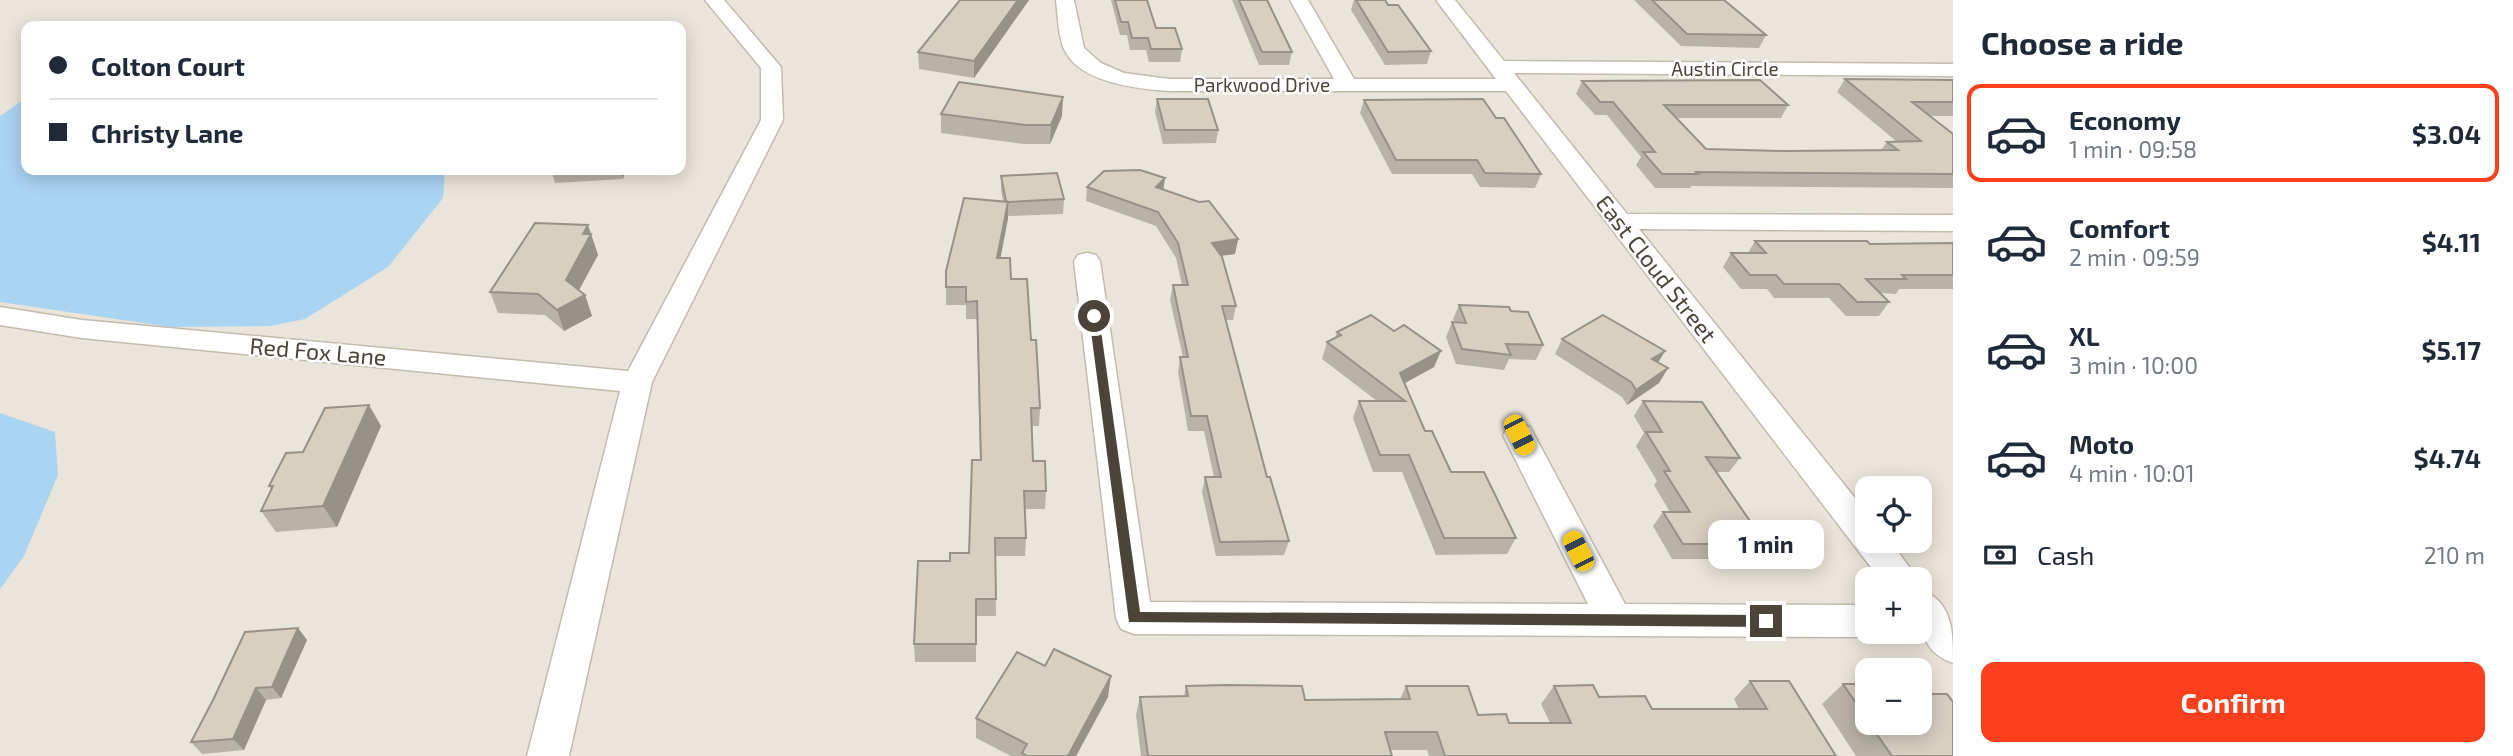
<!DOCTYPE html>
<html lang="en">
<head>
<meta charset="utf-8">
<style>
	body { margin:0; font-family:"Exo 2",sans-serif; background:#f6f6f7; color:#1f2937; height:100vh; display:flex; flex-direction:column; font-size:26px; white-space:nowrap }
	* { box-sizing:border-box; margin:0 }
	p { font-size:23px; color:#747a83 }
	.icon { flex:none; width:38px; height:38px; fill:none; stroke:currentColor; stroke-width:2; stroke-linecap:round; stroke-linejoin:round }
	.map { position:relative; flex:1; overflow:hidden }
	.side { display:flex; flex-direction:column; background:#fff; width:560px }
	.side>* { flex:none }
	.top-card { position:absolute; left:21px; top:21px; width:665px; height:154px; border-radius:14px; box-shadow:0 4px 18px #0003; display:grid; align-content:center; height:154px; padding:0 28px; background:#fff }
	.tools { position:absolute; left:1855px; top:476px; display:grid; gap:14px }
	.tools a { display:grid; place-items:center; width:77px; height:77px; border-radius:14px; background:#fff; box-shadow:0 4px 18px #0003; font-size:35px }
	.end { position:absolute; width:32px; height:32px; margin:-16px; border:9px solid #4b4439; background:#fff; box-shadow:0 0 0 4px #fff }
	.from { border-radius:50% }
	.bubble { position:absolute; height:49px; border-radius:14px; background:#fff; box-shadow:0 4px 18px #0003; font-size:23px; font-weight:700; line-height:49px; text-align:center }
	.car { position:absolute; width:21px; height:42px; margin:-21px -10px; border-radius:9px; box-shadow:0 0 5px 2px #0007; background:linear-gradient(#f5c518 24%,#345 0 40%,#f5c518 0 76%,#345 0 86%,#f5c518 0) }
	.top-card b { display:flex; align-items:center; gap:24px; height:66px; font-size:26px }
	.top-card b+b { border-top:2px solid #e0e1e3 }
	.top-card i { width:18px; height:18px; background:#1f2937 }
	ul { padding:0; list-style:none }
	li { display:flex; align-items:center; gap:21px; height:98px; margin:0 14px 10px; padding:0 14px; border:4px solid transparent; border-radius:14px }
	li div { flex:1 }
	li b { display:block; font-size:26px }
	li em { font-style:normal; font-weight:700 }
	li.active { border-color:#fc3f1d }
	li>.icon { width:63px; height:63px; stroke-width:1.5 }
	h2 { padding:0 28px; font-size:32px; line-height:84px }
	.pay { display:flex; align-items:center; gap:18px; height:77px; padding:0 28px; font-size:26px }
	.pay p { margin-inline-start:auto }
	.cta { display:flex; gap:14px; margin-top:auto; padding:14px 28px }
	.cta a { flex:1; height:80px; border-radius:14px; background:#fc3f1d; color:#fff; font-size:28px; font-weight:700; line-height:80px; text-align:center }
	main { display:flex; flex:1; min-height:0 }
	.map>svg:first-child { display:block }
	.residential { fill:#eae5da; fill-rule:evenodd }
	.water { fill:#a9d4f2 }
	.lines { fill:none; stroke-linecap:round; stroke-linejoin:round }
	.minor-casing { stroke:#c2bbae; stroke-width:3 }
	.minor { fill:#fff; fill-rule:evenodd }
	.wall { fill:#bab2a6 }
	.shaded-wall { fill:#979187 }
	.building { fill:#d8cfc1; stroke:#979187; stroke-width:2 }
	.route { fill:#4b4439 }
	.labels { text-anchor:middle; stroke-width:5; stroke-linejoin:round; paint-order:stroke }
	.far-street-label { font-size:19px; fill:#4b4439; stroke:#fff }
	.street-label { font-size:23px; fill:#4b4439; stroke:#fff }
</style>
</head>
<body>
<main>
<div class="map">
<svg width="1953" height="756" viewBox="0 0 1953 756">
	<rect width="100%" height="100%" fill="#f6f3ec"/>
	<path class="residential" d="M0,0H1953V756H0ZM26,26H681V170H26ZM1867,488H1920V541H1867ZM1867,579H1920V632H1867ZM1867,670H1920V723H1867Z"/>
	<g class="water">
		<polygon points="26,98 26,170 445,170 443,198 388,267 305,319 270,326 171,327 0,302 0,116"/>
		<polygon points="0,413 55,432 58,475 24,556 0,589"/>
	</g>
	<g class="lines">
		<defs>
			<g id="minor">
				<polygon points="705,0 724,0 781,67 783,120 652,382 569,756 527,756 620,391 82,338 0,325 0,307 82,320 628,371 761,120 761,68"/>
				<path d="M1056,0H1074L1084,48L1101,63L1124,73L1169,79H1334L1290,0H1308L1354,79H1496L1436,0H1455L1504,61L1953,64V76L1514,73L1627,214L1953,215V231L1639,229L1867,513V541H1890L1918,579H1880L1506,91H1169C1138,89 1079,83 1064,49C1058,36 1058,15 1056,0Z"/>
				<polygon points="1087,253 1096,255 1100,261 1150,602 1588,604 1503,435 1508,427 1519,424 1530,427 1625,604 1867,605 1867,632 1880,632 1867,637 1134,634 1121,629 1116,618 1074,261 1078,255"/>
				<path d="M1920,589C1953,602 1953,631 1953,663C1918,651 1919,621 1920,589Z"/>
			</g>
		</defs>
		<use href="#minor" class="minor-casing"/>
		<use href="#minor" class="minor"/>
	</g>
	<g class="wall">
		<polygon points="960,0 1029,0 974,78 919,69 918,52"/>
		<polygon points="1111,0 1147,0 1156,28 1182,49 1180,62 1149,62 1146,50 1130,50 1127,35 1120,35"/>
		<polygon points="1232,0 1267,0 1292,52 1289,65 1259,65"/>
		<polygon points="1354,0 1385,0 1431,51 1427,64 1385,65 1351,10"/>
		<polygon points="1634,0 1724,0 1766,35 1759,48 1681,46"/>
		<polygon points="1845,79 1953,80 1953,116 1929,116 1953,134 1953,188 1691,186 1690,188 1655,188 1636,165 1641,157 1607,115 1595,115 1576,94 1582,81 1788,105 1781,118 1676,118 1706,149 1784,151 1881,150 1887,142 1896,141 1837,92"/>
		<polygon points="1157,99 1218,130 1216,143 1163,144 1155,112"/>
		<polygon points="1364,100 1496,118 1541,174 1535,188 1480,187 1472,174 1392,174 1360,113"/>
		<polygon points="941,114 1062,116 1050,144 1024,144 941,133"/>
		<polygon points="551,170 625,170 623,179 555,183"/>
		<polygon points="1001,176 1064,199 1063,214 1008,216 1000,258 1011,279 1031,340 1040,408 1039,426 1032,426 1033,461 1046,491 1045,509 1025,509 1026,538 1025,556 995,556 996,616 976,616 976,662 915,662 914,644 950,561 969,553 980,460 977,319 966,319 966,305 946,305 946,287 1003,201 1001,190"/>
		<polygon points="1087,187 1163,190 1238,239 1235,254 1221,256 1236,306 1233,320 1225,320 1267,477 1289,541 1284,555 1216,556 1202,492 1205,477 1214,477 1204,431 1188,431 1178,372 1180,357 1183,357 1170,300 1173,285 1182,285 1176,258 1156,226 1086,201"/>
		<polygon points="591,234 598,255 579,290 585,295 592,316 564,331 545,315 498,313 490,292"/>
		<polygon points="1755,241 1870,244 1953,243 1953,289 1899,289 1896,294 1880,293 1889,302 1879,316 1846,316 1829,298 1774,298 1767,289 1741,289 1723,267 1731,253 1748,253"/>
		<polygon points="1459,305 1511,311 1543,345 1536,360 1509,359 1504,370 1456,364 1446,337 1452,322 1454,322 1453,319"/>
		<polygon points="1337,332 1434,367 1405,383 1425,431 1451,472 1516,538 1507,554 1436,555 1402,472 1373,472 1353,418 1359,401 1377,401 1322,359 1327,342 1335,338"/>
		<polygon points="1562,339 1665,351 1658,363 1668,368 1659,383 1627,405 1622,397 1555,354"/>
		<polygon points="1643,401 1740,458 1729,472 1716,472 1763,540 1751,555 1724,555 1720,559 1672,559 1653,526 1663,512 1670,512 1654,485 1657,481 1636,446 1644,433 1634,416"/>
		<polygon points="381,426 337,527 276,532 261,511 271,490 269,486 303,452"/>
		<polygon points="298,628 307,640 281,698 266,700 244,750 202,754 191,742"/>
		<polygon points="1750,681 1836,756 1429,756 1427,750 1390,750 1392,756 1141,756 1136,715 1140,697 1184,696 1186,686 1305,700 1400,699 1406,686 1478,715 1509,723 1550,723 1541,704 1554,686 1652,709 1739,709 1734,699"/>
		<polygon points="1843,684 1867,684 1867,723 1920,723 1953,756 1856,756 1822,704"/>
		<polygon points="1108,697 1076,756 1011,756 976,738 976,718"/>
	</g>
	<g class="shaded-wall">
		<polygon points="1018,0 1029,0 974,78 974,61"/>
		<polygon points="1063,97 1062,116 1050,144 1051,125"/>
		<polygon points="621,170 625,170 623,179"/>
		<polygon points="1165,178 1163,192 1156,187"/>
		<polygon points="1008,202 1008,219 997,276 997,258"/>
		<polygon points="588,225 598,255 573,301 566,280 583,234"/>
		<polygon points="1238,239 1235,254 1209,257 1212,243"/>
		<polygon points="585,295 592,316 564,331 557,310"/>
		<polygon points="1441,351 1434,367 1394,389 1400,373"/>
		<polygon points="1665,351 1656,366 1652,359"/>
		<polygon points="1668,368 1659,383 1627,405 1636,390"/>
		<polygon points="369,405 381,426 337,527 323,506"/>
		<polygon points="298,628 307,640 281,698 272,687"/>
		<polygon points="1111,676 1108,697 1076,756 1068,756"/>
		<polygon points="256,688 266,700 244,750 233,739"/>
	</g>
	<g class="building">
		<polygon points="960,0 1018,0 974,61 918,52"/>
		<polygon points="1115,0 1147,0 1156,28 1175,28 1182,49 1151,49 1148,38 1132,38 1128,22 1121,22"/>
		<polygon points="1239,0 1267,0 1292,52 1262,52"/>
		<polygon points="1356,0 1385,0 1388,5 1398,5 1431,51 1388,52"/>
		<polygon points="1652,0 1724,0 1766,35 1687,34"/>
		<polygon points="1845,79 1953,80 1953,102 1912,102 1953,134 1953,174 1696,172 1698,174 1662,174 1643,152 1655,152 1613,102 1600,102 1582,81 1760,80 1788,105 1664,105 1706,149 1784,151 1898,150 1887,142 1921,141"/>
		<polygon points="959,82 1063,97 1051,125 1025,125 941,114"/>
		<polygon points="1157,99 1208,99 1218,130 1165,130"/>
		<polygon points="1483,99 1496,118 1504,118 1541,174 1485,173 1477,160 1396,160 1364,100"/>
		<polygon points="1140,170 1165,178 1156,187 1199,202 1209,201 1238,239 1212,243 1222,257 1236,306 1222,306 1267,477 1270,477 1289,541 1220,542 1205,477 1221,477 1207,416 1191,416 1180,357 1188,357 1173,285 1188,285 1178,243 1158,212 1087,187 1104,171"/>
		<polygon points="1057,173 1064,199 1008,202 1006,201 1001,176"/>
		<polygon points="964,198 1008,202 997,258 1010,258 1011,279 1027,279 1031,340 1036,340 1040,408 1031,408 1033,461 1045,461 1046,491 1024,491 1026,538 995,538 996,599 976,599 976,644 914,644 918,561 950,561 950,553 969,553 972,460 981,460 977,301 966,302 966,287 946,287 946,271"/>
		<polygon points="535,223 588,225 583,234 591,234 566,280 585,295 557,310 538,294 490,292"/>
		<polygon points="1755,241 1867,241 1870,244 1953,243 1953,275 1902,275 1906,279 1866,279 1889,302 1857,302 1839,284 1784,284 1776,275 1750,275 1731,253 1766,253"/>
		<polygon points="1459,305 1509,307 1511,311 1528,312 1543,345 1506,344 1511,355 1462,349 1452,322 1466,323"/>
		<polygon points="1371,315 1394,331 1404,325 1441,351 1400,373 1425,431 1432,431 1451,472 1484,472 1516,538 1444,538 1409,455 1380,455 1359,401 1405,401 1327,342 1341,335 1337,332"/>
		<polygon points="1603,315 1665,351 1652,359 1668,368 1636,390 1631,382 1562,339"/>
		<polygon points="1643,401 1702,402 1740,458 1706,457 1763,540 1729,540 1732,544 1683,544 1663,512 1690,512 1664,471 1670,471 1646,432 1662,432"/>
		<polygon points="369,405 323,506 261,511 273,486 269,486 286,453 303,452 325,408"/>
		<polygon points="298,628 272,687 256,688 233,739 191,742 213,700 245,632"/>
		<polygon points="1054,649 1111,676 1068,756 1027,756 1022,753 1027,744 976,718 1017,652 1045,666"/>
		<polygon points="1750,681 1789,681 1836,756 1445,756 1437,732 1385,732 1392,756 1148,756 1140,697 1188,696 1186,686 1226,685 1302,686 1305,700 1410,699 1406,686 1468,686 1478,715 1506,714 1509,723 1571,723 1554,686 1593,685 1599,697 1645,696 1652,709 1767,709"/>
		<polygon points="1843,684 1867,684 1867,719"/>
		<polygon points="1920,694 1947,694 1953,702 1953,756 1892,756 1869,723 1920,723"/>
	</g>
	<polygon class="route" points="1094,313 1099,316 1140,612 1766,615 1773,621 1766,627 1129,622 1089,316"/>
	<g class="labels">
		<g class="far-street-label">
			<text x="1725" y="76">Austin Circle</text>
			<text x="1262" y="92">Parkwood Drive</text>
		</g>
		<g class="street-label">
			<text transform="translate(1656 269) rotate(52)" y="8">East Cloud Street</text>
			<text transform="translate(318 352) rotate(5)" y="8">Red Fox Lane</text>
		</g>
	</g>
</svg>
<div class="tools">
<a><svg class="icon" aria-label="locate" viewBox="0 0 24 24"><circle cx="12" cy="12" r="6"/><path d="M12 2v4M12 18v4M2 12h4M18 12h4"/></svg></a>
<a>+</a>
<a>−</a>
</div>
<i class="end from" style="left:1094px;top:316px"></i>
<i class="end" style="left:1766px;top:621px"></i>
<div class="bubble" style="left:1708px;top:520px;width:116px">1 min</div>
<i class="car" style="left:1519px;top:435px;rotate:153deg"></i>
<i class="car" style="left:1578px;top:551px;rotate:333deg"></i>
<div class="top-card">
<b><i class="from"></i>Colton Court</b>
<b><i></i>Christy Lane</b>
</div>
</div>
<section class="side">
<h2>Choose a ride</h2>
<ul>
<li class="active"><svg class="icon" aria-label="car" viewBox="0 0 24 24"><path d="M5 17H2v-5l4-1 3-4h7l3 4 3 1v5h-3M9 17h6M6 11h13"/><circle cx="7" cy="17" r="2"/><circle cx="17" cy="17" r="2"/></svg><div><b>Economy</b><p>1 min · 09:58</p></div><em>$3.04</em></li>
<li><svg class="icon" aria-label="car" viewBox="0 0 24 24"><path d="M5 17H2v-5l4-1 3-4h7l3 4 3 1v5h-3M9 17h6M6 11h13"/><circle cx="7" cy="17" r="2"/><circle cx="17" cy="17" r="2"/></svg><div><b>Comfort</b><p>2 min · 09:59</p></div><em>$4.11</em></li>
<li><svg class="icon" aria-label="car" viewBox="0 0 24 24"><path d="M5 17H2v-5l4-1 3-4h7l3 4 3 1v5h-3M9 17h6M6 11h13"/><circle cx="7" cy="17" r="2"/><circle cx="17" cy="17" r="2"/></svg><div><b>XL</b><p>3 min · 10:00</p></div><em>$5.17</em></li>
<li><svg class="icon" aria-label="car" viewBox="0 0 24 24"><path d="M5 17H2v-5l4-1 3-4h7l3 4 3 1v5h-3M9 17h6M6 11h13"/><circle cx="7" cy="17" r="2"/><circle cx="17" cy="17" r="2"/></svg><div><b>Moto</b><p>4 min · 10:01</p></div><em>$4.74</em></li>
</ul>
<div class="pay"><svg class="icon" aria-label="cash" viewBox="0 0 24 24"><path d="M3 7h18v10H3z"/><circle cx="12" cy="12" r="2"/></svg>Cash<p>210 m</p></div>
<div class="cta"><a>Confirm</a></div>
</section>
</main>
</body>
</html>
